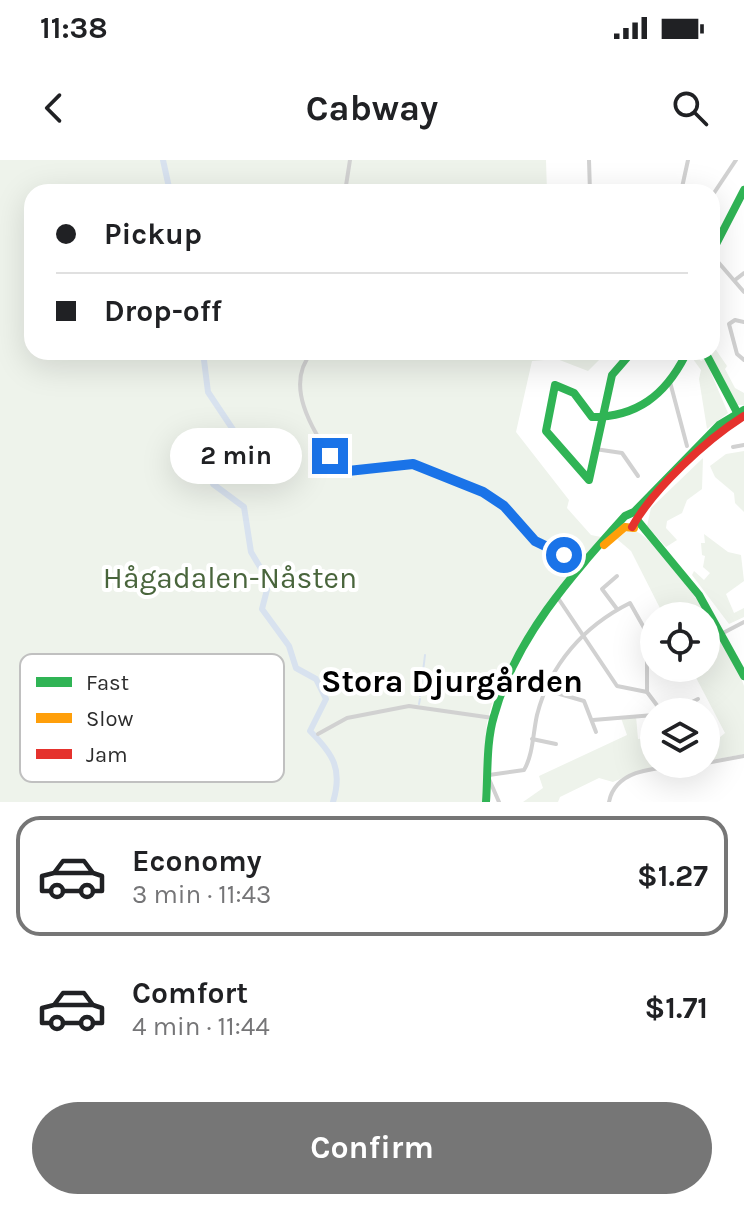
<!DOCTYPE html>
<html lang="en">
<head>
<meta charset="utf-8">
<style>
	body { margin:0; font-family:Karla,sans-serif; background:#f2f2f2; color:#202124; height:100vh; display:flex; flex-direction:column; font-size:30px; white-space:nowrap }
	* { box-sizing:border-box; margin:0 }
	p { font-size:26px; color:#757577 }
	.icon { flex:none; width:44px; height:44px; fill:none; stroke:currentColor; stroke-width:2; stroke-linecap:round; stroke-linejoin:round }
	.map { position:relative; height:642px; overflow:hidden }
	.details { display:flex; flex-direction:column; background:#fff; flex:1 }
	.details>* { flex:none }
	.hud { position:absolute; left:24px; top:24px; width:696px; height:176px; border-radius:24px; box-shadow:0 8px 32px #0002; display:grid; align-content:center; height:176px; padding:0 32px; background:#fff }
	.controls { position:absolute; left:640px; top:442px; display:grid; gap:16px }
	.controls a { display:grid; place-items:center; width:80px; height:80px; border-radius:50%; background:#fff; box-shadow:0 8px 32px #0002; font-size:40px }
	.end { position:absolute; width:36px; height:36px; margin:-18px; border:10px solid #1a73e8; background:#fff; box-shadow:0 0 0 4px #fff }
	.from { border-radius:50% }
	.bubble { position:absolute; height:56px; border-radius:28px; background:#fff; box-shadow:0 8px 32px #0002; font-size:26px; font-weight:700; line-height:56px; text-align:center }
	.hud b { display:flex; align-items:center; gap:28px; height:76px; font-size:30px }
	.hud b+b { border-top:2px solid #e0e0e0 }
	.hud i { width:20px; height:20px; background:#202124 }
	ul { padding:14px 0 0; list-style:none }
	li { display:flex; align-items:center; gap:24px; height:120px; margin:0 16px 12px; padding:0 16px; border:4px solid transparent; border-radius:24px }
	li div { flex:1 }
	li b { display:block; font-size:30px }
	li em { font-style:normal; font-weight:700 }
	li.active { border-color:#767676 }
	li>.icon { width:72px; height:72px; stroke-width:1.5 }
	.primary-button { display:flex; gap:16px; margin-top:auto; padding:16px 32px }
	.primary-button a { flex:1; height:92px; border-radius:48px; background:#767676; color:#fff; font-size:32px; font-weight:700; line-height:92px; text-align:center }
	.status { display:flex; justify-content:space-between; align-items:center; height:56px; padding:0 40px; background:#fff; direction:ltr }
	.status svg { height:22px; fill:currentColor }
	header { display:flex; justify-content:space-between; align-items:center; height:104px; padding:0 32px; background:#fff; font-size:36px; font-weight:700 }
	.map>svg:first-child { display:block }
	.green { fill:#eef3eb }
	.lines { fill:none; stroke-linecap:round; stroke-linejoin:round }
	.stream { stroke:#d8e2ef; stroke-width:2 }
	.river { stroke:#d8e2ef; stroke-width:6 }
	.street { stroke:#d1d1d1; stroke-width:4 }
	.fast { stroke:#30b455; stroke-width:8 }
	.slow { stroke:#ff9f0a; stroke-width:8 }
	.jam { stroke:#e5322d; stroke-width:8 }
	.route { stroke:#1a73e8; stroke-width:10 }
	.labels { text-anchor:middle; stroke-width:8; stroke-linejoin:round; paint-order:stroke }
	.park-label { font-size:30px; fill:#49653c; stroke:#fff }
	.neighbourhood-label { font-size:32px; font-weight:bold; fill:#000; stroke:#fff }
	.key { fill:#fff; stroke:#c0c0c0; stroke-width:2 }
	.key-label { font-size:22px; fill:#2c2c2c }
</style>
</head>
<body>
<div class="status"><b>11:38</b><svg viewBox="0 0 49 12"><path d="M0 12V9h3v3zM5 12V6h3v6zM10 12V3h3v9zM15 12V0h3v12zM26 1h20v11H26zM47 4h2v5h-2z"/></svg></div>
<header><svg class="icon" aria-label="back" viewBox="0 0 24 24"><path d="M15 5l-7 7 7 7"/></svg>Cabway<svg class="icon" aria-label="search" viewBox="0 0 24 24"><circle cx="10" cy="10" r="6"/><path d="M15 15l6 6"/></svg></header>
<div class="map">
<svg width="744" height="642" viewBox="0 0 744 642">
	<rect width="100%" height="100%" fill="#fff"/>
	<g class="green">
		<path d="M0,0H546L547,32H32V192H572L590,195L607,192L588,211L557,199L532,201L516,272L569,340L567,348L591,375L601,377C561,425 500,498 487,563C483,587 487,616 483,642H0Z"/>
		<polygon points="712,184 727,206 725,209 735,228 744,233 744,245 734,245 712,200"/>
		<polygon points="697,196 701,201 705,199 728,253 707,269 699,219 701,210 693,199"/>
		<polygon points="744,291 744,359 744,352 735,343 734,333 715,317 710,306 726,294"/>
		<polygon points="703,298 702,329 687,340 682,353 667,361 666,368 677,380 666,387 647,366 651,348"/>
		<path d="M634,370C666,385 735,491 744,526C744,546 744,573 744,594L706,601V589L725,573L691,508H706V456H664L631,391L617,379L627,371Z"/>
		<polygon points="704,374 728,392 741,395 744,421 726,434 734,453 744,448 744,457 729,464 692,415 694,411 704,420 710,413 703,407 705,396 702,395 701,383 705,383"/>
		<polygon points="636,556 638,579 654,577 654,604 684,604 642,610 613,622 599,618 560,637 558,642 523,642 543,628 539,616 627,575 621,558"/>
	</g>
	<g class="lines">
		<g class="stream">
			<polyline points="420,536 425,495"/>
			<polyline points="419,544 420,539"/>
		</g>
		<g class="river">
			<polyline points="163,0 170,32"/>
			<path d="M203,192L208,232L234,271V282L213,311V324L244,347L251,392L269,422L262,449L289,486L296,508L316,519L326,539L310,571C333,594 343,609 333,642"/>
		</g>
		<g class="street">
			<polyline points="589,0 590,32"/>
			<polyline points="345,32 350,0"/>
			<polyline points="681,32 688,0"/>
			<polyline points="712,36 736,0"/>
			<polyline points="712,95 744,132"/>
			<polyline points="735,120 744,113"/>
			<polyline points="744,162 735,160 729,164 737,194 744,200"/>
			<path d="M312,192C281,228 318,277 337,307C362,318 385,299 410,304C422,306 496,338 505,346C515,356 522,370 532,379C545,391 565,396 580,407"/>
			<polyline points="684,192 685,196 697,192"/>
			<polyline points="670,222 687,286"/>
			<polyline points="733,287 744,285"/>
			<polyline points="595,289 622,293 638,316"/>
			<polyline points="617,416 602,429 617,449"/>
			<polyline points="558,438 617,526 647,532"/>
			<polyline points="723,473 744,462"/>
			<polyline points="546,530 584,541 596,572"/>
			<polyline points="673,552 698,539"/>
			<polyline points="593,560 654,555"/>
			<polyline points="318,574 347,558 409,546 493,558"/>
			<polyline points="532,579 556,584"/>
			<polyline points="706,603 744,596"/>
			<path d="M489,615L524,610C533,595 533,573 537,555C550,504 584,466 630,443L647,473V532L662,552"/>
			<polyline points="489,619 499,642"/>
			<path d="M609,642C616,605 667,608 696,604"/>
		</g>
		<g class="fast">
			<polyline points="712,92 744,30"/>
			<path d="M632,192L612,215L589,320L546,271L555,225L574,233L592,257C637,257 665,235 685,196"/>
			<polyline points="705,192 739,256"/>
			<polyline points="638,361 699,435 744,516"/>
			<path d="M486,642C488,615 486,582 494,556C515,478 572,415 625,356L634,352L719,265L744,250"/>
		</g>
		<polyline class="slow" points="604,385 625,367 634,368"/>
		<path class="jam" d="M632,367C654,328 706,280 744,256"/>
	</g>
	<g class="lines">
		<polyline class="route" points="330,296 337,307 348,311 413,304 483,332 504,346 535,381 564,395"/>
	</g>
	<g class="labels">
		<g class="park-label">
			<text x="230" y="428">Hågadalen-Nåsten</text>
		</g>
		<g class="neighbourhood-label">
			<text x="452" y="532">Stora Djurgården</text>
		</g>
	</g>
	<rect x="20" y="494" width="264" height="128" rx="12" class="key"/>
	<rect x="36" y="517" width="36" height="10" fill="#30b455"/>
	<rect x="36" y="553" width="36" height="10" fill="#ff9f0a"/>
	<rect x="36" y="589" width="36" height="10" fill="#e5322d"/>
	<g class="key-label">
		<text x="86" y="530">Fast</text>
		<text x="86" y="566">Slow</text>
		<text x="86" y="602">Jam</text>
	</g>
</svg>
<div class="controls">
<a><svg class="icon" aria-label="locate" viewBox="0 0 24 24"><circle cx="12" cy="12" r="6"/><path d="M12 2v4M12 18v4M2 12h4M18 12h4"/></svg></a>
<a><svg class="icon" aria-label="layers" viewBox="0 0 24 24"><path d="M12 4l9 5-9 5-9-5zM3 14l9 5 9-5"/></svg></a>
</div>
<i class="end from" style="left:564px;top:395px"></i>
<i class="end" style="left:330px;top:296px"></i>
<div class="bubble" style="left:170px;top:268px;width:132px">2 min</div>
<div class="hud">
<b><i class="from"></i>Pickup</b>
<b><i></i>Drop-off</b>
</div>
</div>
<section class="details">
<ul>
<li class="active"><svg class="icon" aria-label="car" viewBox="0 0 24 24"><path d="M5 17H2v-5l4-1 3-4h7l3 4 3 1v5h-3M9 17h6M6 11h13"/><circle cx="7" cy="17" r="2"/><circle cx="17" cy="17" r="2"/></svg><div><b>Economy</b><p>3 min · 11:43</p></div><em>$1.27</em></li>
<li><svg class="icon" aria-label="car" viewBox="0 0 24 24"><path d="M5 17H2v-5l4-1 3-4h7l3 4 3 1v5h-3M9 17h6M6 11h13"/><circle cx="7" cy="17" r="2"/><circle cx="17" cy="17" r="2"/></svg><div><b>Comfort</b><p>4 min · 11:44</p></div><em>$1.71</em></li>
</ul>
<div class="primary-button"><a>Confirm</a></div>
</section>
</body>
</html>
